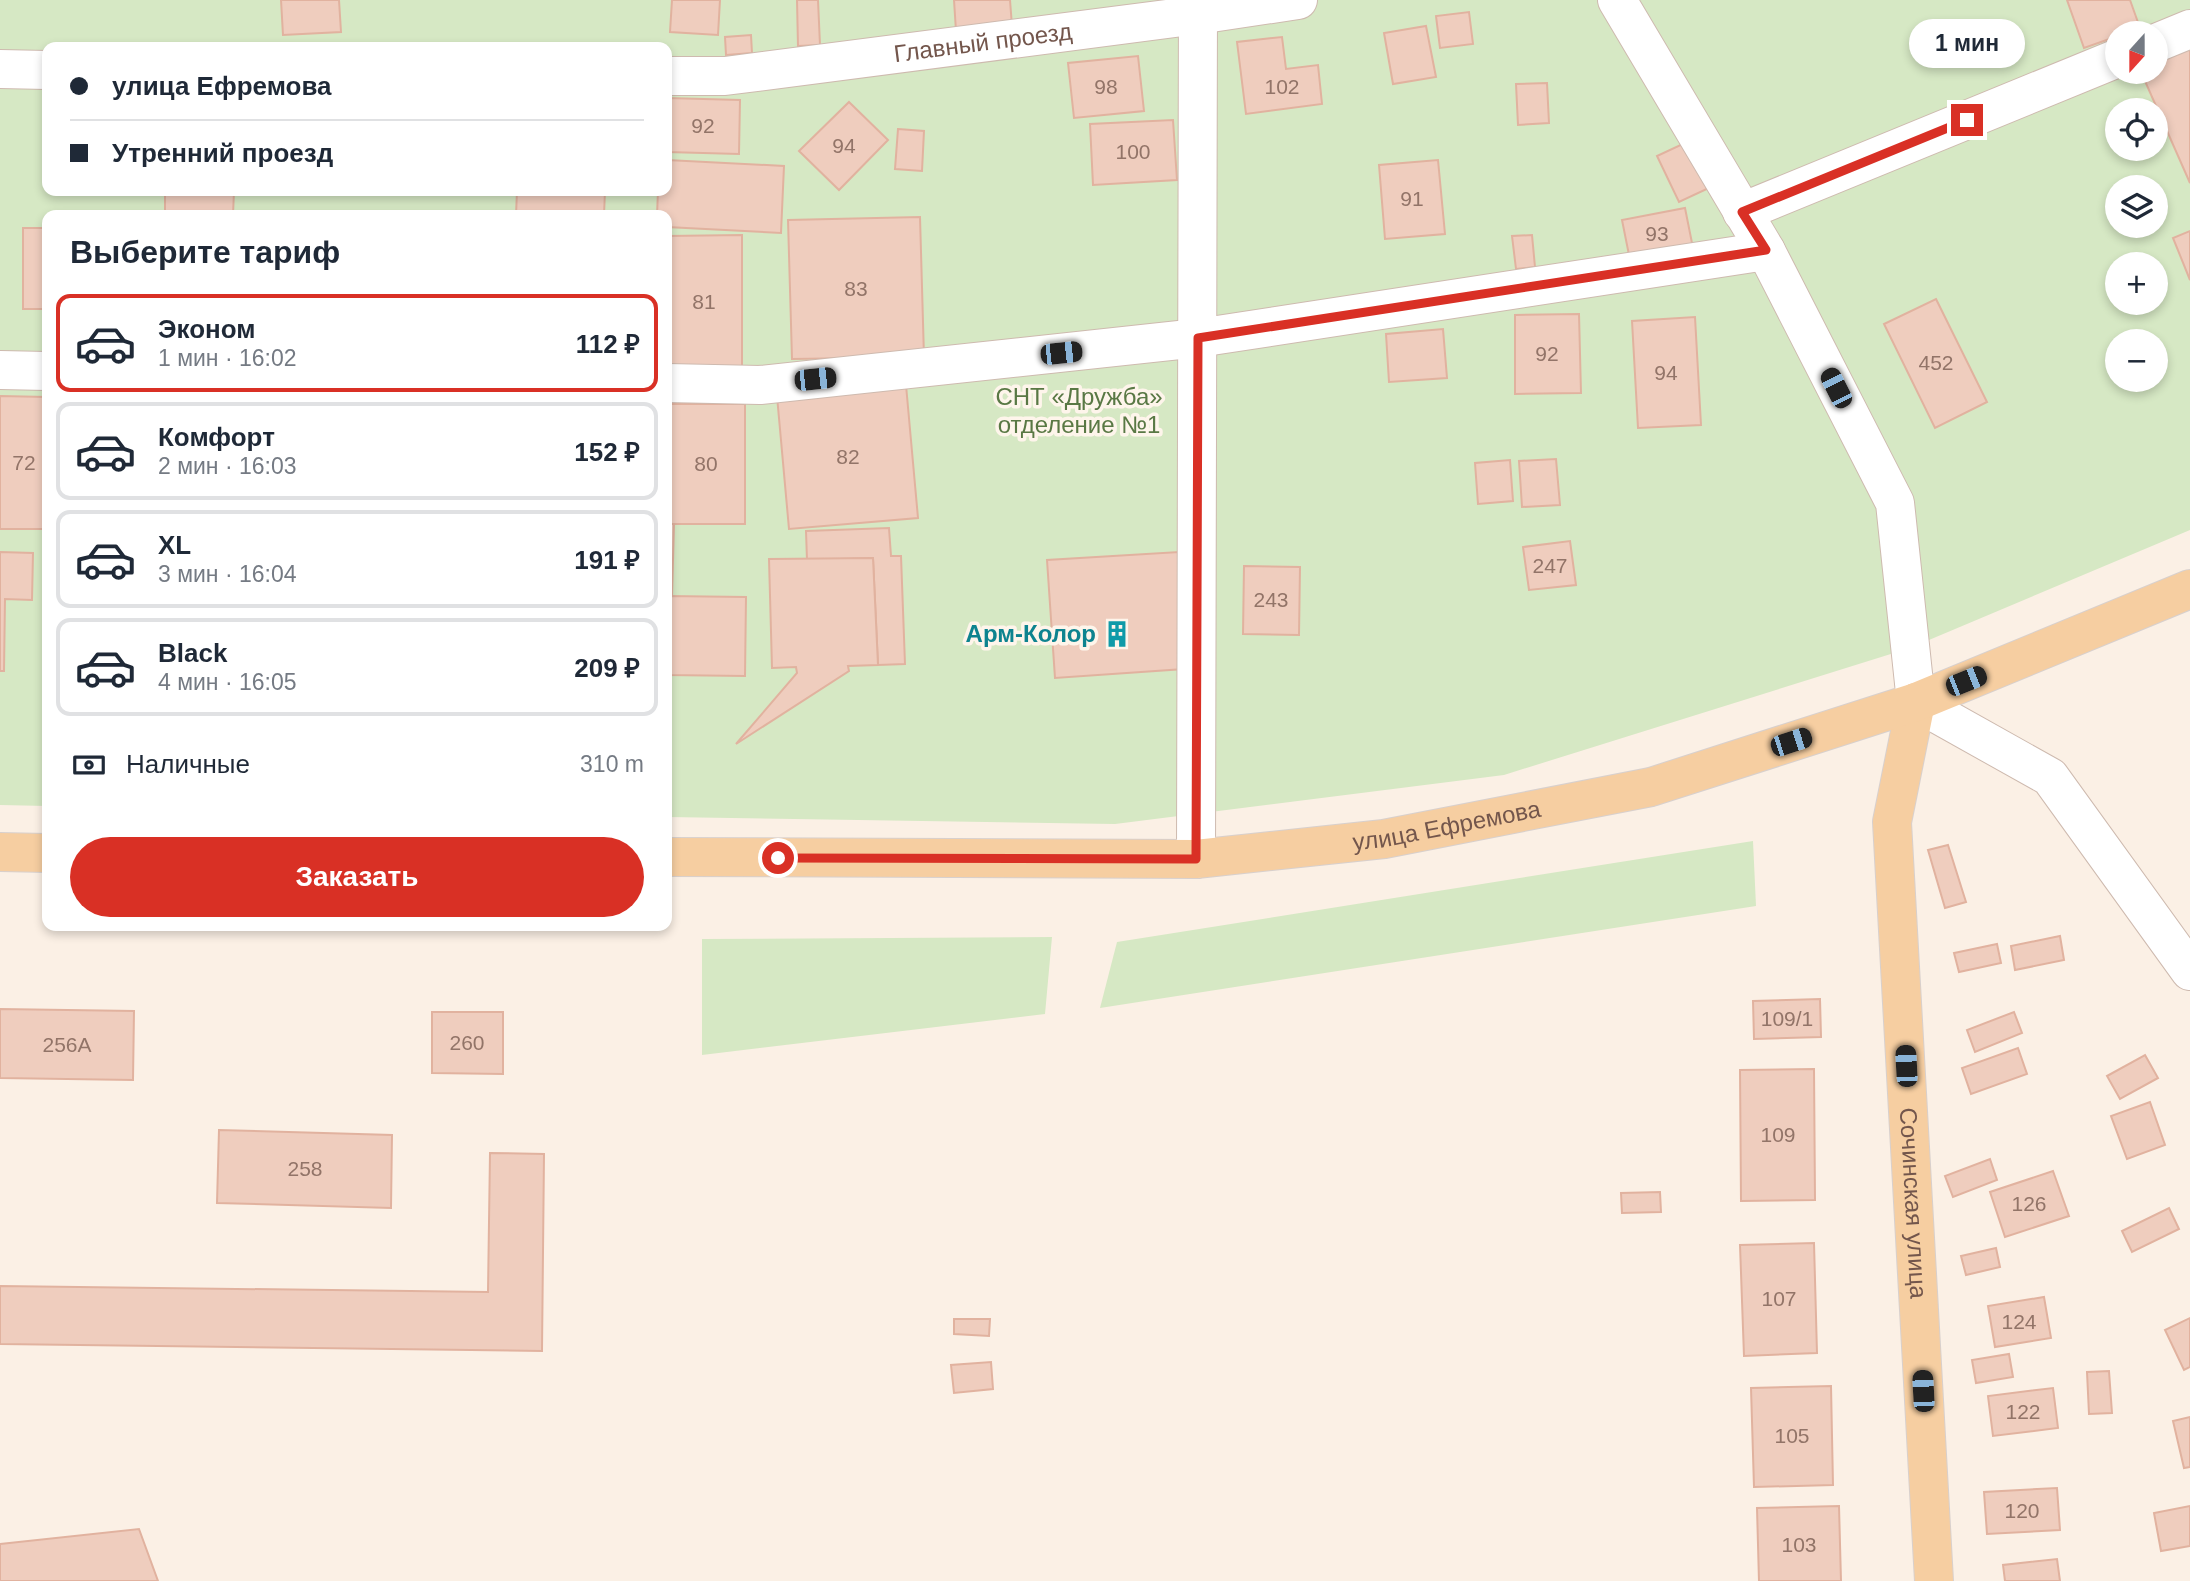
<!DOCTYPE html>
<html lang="ru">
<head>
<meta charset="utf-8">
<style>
	body { margin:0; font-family:Arial,sans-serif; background:#f6f6f7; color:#1f2937; height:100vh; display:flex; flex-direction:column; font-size:26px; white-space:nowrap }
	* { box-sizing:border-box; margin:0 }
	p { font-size:23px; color:#747a83 }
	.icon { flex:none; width:38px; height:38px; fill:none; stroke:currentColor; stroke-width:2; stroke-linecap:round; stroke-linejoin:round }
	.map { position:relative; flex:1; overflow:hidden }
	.panel { position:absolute; left:42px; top:210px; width:630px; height:721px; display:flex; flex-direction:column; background:#fff; border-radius:14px; box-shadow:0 4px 10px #0003 }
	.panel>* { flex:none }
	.guide { position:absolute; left:42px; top:42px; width:630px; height:154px; border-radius:14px; box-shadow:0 4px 10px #0003; display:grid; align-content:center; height:154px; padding:0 28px; background:#fff }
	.needle { width:46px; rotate:201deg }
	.buttons { position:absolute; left:2105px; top:21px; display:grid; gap:14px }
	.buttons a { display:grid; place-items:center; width:63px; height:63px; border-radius:50%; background:#fff; box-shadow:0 4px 10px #0003; font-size:35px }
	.end { position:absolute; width:32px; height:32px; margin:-16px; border:9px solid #d93025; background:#fff; box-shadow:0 0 0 4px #fff }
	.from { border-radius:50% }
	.bubble { position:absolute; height:49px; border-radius:24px; background:#fff; box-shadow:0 4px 10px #0003; font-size:23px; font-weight:600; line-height:49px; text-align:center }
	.car { position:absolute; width:21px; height:42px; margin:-21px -10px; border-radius:9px; box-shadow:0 0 5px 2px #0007; background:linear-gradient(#222 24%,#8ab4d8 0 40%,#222 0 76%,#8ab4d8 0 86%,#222 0) }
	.guide b { display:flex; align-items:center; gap:24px; height:66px; font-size:26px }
	.guide b+b { border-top:2px solid #e0e1e3 }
	.guide i { width:18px; height:18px; background:#1f2937 }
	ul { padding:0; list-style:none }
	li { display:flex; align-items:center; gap:21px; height:98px; margin:0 14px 10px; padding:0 14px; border:4px solid #e0e1e3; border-radius:14px }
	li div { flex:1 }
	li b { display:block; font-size:26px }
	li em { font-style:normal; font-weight:600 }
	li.selected { border-color:#d93025 }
	li>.icon { width:63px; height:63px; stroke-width:1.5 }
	h2 { padding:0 28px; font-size:32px; line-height:84px }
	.pay { display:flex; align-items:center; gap:18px; height:77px; padding:0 28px; font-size:26px }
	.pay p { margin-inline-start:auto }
	.action { display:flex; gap:14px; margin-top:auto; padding:14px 28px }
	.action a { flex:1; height:80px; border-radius:42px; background:#d93025; color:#fff; font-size:28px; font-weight:600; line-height:80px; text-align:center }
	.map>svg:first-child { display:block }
	.green { fill:#d6e8c4; fill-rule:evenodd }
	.building { fill:#efcdbe; stroke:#e1b29f; stroke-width:2 }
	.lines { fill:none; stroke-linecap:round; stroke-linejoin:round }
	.minor-casing { stroke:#cebaaf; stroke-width:40 }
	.major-casing { stroke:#d8d0cd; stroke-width:40 }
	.minor { stroke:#fff; stroke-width:38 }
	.major { stroke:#f6cea1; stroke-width:38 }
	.route { stroke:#d93025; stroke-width:9 }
	.labels { text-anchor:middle; stroke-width:7; stroke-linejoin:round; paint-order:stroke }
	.number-label { font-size:21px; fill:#927468 }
	.street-label { font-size:24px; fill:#73564c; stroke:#fef5eb }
	.park-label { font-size:24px; fill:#597844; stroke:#fef5eb }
	.culture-label { font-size:24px; font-weight:bold; fill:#0d838f; stroke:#fef5eb; text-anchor:end }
</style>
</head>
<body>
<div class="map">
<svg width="2190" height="1581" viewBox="0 0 2190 1581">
	<rect width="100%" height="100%" fill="#fbf0e5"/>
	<g class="green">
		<path d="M0,0H2190V530L1910,648L1504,775L1115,824L667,817V215H47V806L0,805ZM2118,33H2156V72H2118ZM47,47H667V191H47ZM2118,110H2156V149H2118ZM2118,187H2156V226H2118ZM2118,264H2156V303H2118ZM2118,341H2156V380H2118Z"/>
		<polygon points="1753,841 1756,906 1100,1008 1117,942"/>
		<polygon points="1052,937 1045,1014 702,1055 702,939"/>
	</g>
	<g class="building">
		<polygon points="281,0 339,0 341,32 283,35"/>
		<polygon points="672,0 720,0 718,35 670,32"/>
		<polygon points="797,0 818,0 820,45 798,46"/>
		<polygon points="954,0 1010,0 1012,26 956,31"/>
		<polygon points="2067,0 2130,0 2140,28 2125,33 2118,33 2118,36 2084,48"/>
		<polygon points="1469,12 1473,44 1440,48 1436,16"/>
		<polygon points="1426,26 1436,77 1393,84 1384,33"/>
		<polygon points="751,35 752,53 726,55 725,37"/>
		<polygon points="1282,37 1286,69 1318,65 1322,104 1246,114 1237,42"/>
		<polygon points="2190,43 2190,183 2141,72 2156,72 2156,58"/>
		<polygon points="1138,56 1144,111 1074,118 1068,63"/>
		<polygon points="1547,83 1549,123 1518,125 1516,84"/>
		<polygon points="667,98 740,100 739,154 667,152"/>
		<polygon points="849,102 888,140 839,190 799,151"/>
		<polygon points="1173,120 1177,180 1093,185 1090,124"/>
		<polygon points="898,129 924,131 922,171 895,169"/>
		<polygon points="1689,141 1711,187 1679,202 1657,156"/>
		<polygon points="667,160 784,166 781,233 667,227 667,215 657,215 658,191 667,191"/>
		<polygon points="1438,160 1445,234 1385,239 1379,165"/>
		<polygon points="165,191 234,191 233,215 165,215"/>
		<polygon points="517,191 605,191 604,215 516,215"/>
		<polygon points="1685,208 1693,248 1630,260 1622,220"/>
		<polygon points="920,217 924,357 792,359 788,220"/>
		<rect x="23" y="228" width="24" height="81"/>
		<polygon points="2190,231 2190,280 2173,238"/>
		<polygon points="742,235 742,368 667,369 667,236"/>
		<polygon points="1532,235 1535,267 1516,269 1512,236"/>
		<polygon points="1936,299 1987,402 1935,428 1884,324"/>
		<polygon points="1579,314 1581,393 1515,394 1515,315"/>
		<polygon points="1695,317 1701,425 1638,428 1632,321"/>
		<polygon points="1443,329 1447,378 1389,382 1386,334"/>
		<polygon points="906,385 918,518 789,529 777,396"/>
		<polygon points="0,396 47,397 47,529 0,529"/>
		<rect x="667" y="404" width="78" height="120"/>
		<polygon points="1556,459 1560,505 1522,507 1519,461"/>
		<polygon points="1510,460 1513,501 1478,504 1475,463"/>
		<polygon points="667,524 674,524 672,596 667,596"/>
		<polygon points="889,528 891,556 901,556 905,664 878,665 873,558 807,560 806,531"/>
		<polygon points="1570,541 1576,585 1529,590 1523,547"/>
		<polygon points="0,552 33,553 32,600 5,599 4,671 0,671"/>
		<polygon points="1179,552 1184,669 1055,678 1047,560"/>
		<polygon points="873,558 878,665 848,666 849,671 736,744 797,673 796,667 772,668 769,559"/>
		<polygon points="1244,566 1300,567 1299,635 1243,634"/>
		<polygon points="667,596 746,597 745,676 667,675"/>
		<polygon points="1948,845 1966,902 1945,908 1928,850"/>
		<polygon points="2060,936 2064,960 2015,970 2011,946"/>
		<polygon points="1997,944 2001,963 1959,972 1954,953"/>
		<polygon points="1820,999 1821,1037 1754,1039 1753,1001"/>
		<polygon points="0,1009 134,1011 133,1080 0,1078"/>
		<polygon points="432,1012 503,1012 503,1074 432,1073"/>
		<polygon points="2014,1012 2022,1033 1975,1052 1967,1030"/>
		<polygon points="2018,1048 2027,1074 1971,1094 1962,1068"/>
		<polygon points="2145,1055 2158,1078 2120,1099 2107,1076"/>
		<polygon points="1814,1069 1815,1200 1741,1201 1740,1070"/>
		<polygon points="2150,1102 2165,1145 2127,1159 2111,1116"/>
		<polygon points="219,1130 392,1135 391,1208 217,1203"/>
		<polygon points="490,1153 544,1154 542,1351 0,1344 0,1286 488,1292"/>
		<polygon points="1990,1159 1997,1180 1953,1197 1945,1176"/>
		<polygon points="2053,1171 2069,1216 2005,1237 1990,1192"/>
		<polygon points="1660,1192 1661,1212 1622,1213 1621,1193"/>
		<polygon points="2169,1208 2179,1229 2132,1252 2122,1231"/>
		<polygon points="1814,1243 1817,1353 1744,1356 1740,1245"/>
		<polygon points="1996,1248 2000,1267 1966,1275 1961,1256"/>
		<polygon points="2044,1297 2051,1338 1995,1347 1988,1306"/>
		<polygon points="2190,1318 2190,1367 2184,1370 2165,1330"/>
		<polygon points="954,1319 990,1319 989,1336 954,1334"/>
		<polygon points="2009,1354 2013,1377 1976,1383 1972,1360"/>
		<polygon points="991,1362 993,1389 954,1393 951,1365"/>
		<polygon points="2109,1371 2112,1413 2089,1414 2087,1372"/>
		<polygon points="1831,1386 1833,1485 1754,1487 1751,1388"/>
		<polygon points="2053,1388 2058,1428 1993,1436 1988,1396"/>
		<polygon points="2190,1417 2190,1467 2184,1468 2173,1421"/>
		<polygon points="2057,1488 2060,1530 1987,1534 1984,1492"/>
		<polygon points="1839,1506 1841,1581 1759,1581 1757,1508"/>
		<polygon points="2190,1506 2190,1546 2161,1551 2154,1513"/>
		<polygon points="139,1529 158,1581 0,1581 0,1544"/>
		<polygon points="2057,1559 2060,1581 2005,1581 2003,1565"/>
	</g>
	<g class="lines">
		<defs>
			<g id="minor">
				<polyline points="1617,0 1766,251 1895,503 1916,702 2050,777 2190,971"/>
				<polyline points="2156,43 2190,29"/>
				<polyline points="0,69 47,70"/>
				<path id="s1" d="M667,76H725L1198,15L1298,0"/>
				<polyline points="1742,212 2118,58"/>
				<polyline points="0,370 47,371"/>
				<polyline points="667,383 760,385 1198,338 1766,251"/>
				<polyline points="1196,859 1198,0"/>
			</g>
			<g id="major">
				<path id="s2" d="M1916,702L1892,822L1934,1581"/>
				<polyline points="0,852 47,853"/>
				<path id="s3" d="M667,857L1196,859L1384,839L1651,787L1916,702L2190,589"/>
			</g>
		</defs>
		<use href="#minor" class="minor-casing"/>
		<use href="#major" class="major-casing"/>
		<use href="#minor" class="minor"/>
		<use href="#major" class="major"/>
	</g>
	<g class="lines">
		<polyline class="route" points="778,858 1196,859 1198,338 1766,250 1742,212 1967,120"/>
	</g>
	<defs>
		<symbol id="building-bare" viewBox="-9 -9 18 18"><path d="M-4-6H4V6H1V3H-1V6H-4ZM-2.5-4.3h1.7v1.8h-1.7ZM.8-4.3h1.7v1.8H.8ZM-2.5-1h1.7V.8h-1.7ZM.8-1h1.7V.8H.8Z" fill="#0f9aa8" stroke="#fef5eb" stroke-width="2.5" paint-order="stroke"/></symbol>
	</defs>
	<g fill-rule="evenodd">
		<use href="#building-bare" x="1098" y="615" width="38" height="38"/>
	</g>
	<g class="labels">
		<g class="number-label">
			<text x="1106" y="94">98</text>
			<text x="1282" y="94">102</text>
			<text x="703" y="133">92</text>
			<text x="844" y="153">94</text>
			<text x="1133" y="159">100</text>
			<text x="1412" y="206">91</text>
			<text x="1657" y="241">93</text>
			<text x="856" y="296">83</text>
			<text x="704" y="309">81</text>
			<text x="1547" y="361">92</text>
			<text x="1936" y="370">452</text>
			<text x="1666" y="380">94</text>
			<text x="848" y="464">82</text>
			<text x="24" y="470">72</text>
			<text x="706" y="471">80</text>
			<text x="1550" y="573">247</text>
			<text x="1271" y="607">243</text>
			<text x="1787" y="1026">109/1</text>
			<text x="467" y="1050">260</text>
			<text x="67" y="1052">256А</text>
			<text x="1778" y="1142">109</text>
			<text x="305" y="1176">258</text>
			<text x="2029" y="1211">126</text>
			<text x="1779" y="1306">107</text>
			<text x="2019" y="1329">124</text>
			<text x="2023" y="1419">122</text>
			<text x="1792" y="1443">105</text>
			<text x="2022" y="1518">120</text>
			<text x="1799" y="1552">103</text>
		</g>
		<g class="street-label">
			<text dy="8" stroke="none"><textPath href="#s1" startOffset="318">Главный проезд</textPath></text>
			<text dy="8" stroke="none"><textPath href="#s3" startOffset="782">улица Ефремова</textPath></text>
			<text dy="8" stroke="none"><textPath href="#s2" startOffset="504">Сочинская улица</textPath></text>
		</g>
		<g class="park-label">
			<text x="1079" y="405">СНТ «Дружба»<tspan x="1079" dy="28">отделение №1</tspan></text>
		</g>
		<g class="culture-label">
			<text x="1096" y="642">Арм-Колор</text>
		</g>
	</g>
</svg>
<div class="buttons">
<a><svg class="needle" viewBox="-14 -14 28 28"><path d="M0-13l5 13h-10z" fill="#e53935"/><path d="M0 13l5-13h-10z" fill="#747a83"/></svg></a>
<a><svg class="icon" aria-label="locate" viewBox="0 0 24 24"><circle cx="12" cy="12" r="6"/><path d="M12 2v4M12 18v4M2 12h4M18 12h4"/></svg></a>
<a><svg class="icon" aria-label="layers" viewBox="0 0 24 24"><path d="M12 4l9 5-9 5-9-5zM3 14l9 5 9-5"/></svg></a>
<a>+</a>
<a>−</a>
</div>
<i class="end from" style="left:778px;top:858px"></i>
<i class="end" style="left:1967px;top:120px"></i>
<div class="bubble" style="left:1909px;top:19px;width:116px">1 мин</div>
<i class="car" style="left:1061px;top:353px;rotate:84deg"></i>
<i class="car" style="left:815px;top:379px;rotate:84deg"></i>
<i class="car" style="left:1836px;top:388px;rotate:333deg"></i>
<i class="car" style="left:1966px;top:681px;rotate:68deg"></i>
<i class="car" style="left:1791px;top:742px;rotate:72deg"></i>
<i class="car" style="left:1906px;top:1066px;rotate:357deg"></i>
<i class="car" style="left:1923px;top:1391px;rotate:357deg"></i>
<div class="guide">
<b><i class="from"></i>улица Ефремова</b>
<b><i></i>Утренний проезд</b>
</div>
<section class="panel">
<h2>Выберите тариф</h2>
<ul>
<li class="selected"><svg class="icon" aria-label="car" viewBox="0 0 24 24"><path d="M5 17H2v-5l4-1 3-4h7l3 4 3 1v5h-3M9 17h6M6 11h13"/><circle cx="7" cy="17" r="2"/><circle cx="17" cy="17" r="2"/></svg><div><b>Эконом</b><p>1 мин · 16:02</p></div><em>112 ₽</em></li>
<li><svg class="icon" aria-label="car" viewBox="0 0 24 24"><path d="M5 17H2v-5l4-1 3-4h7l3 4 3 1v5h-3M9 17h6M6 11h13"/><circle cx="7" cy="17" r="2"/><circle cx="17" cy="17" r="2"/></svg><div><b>Комфорт</b><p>2 мин · 16:03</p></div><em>152 ₽</em></li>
<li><svg class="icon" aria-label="car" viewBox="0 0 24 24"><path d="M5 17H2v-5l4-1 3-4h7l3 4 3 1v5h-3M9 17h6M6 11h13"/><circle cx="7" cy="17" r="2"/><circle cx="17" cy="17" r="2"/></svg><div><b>XL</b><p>3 мин · 16:04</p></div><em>191 ₽</em></li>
<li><svg class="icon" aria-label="car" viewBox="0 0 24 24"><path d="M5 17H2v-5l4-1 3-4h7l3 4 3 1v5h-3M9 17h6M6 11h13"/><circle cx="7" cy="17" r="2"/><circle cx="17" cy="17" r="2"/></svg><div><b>Black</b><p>4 мин · 16:05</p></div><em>209 ₽</em></li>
</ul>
<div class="pay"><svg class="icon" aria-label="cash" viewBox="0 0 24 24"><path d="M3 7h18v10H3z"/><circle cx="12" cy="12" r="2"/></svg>Наличные<p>310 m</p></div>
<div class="action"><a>Заказать</a></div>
</section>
</div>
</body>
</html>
